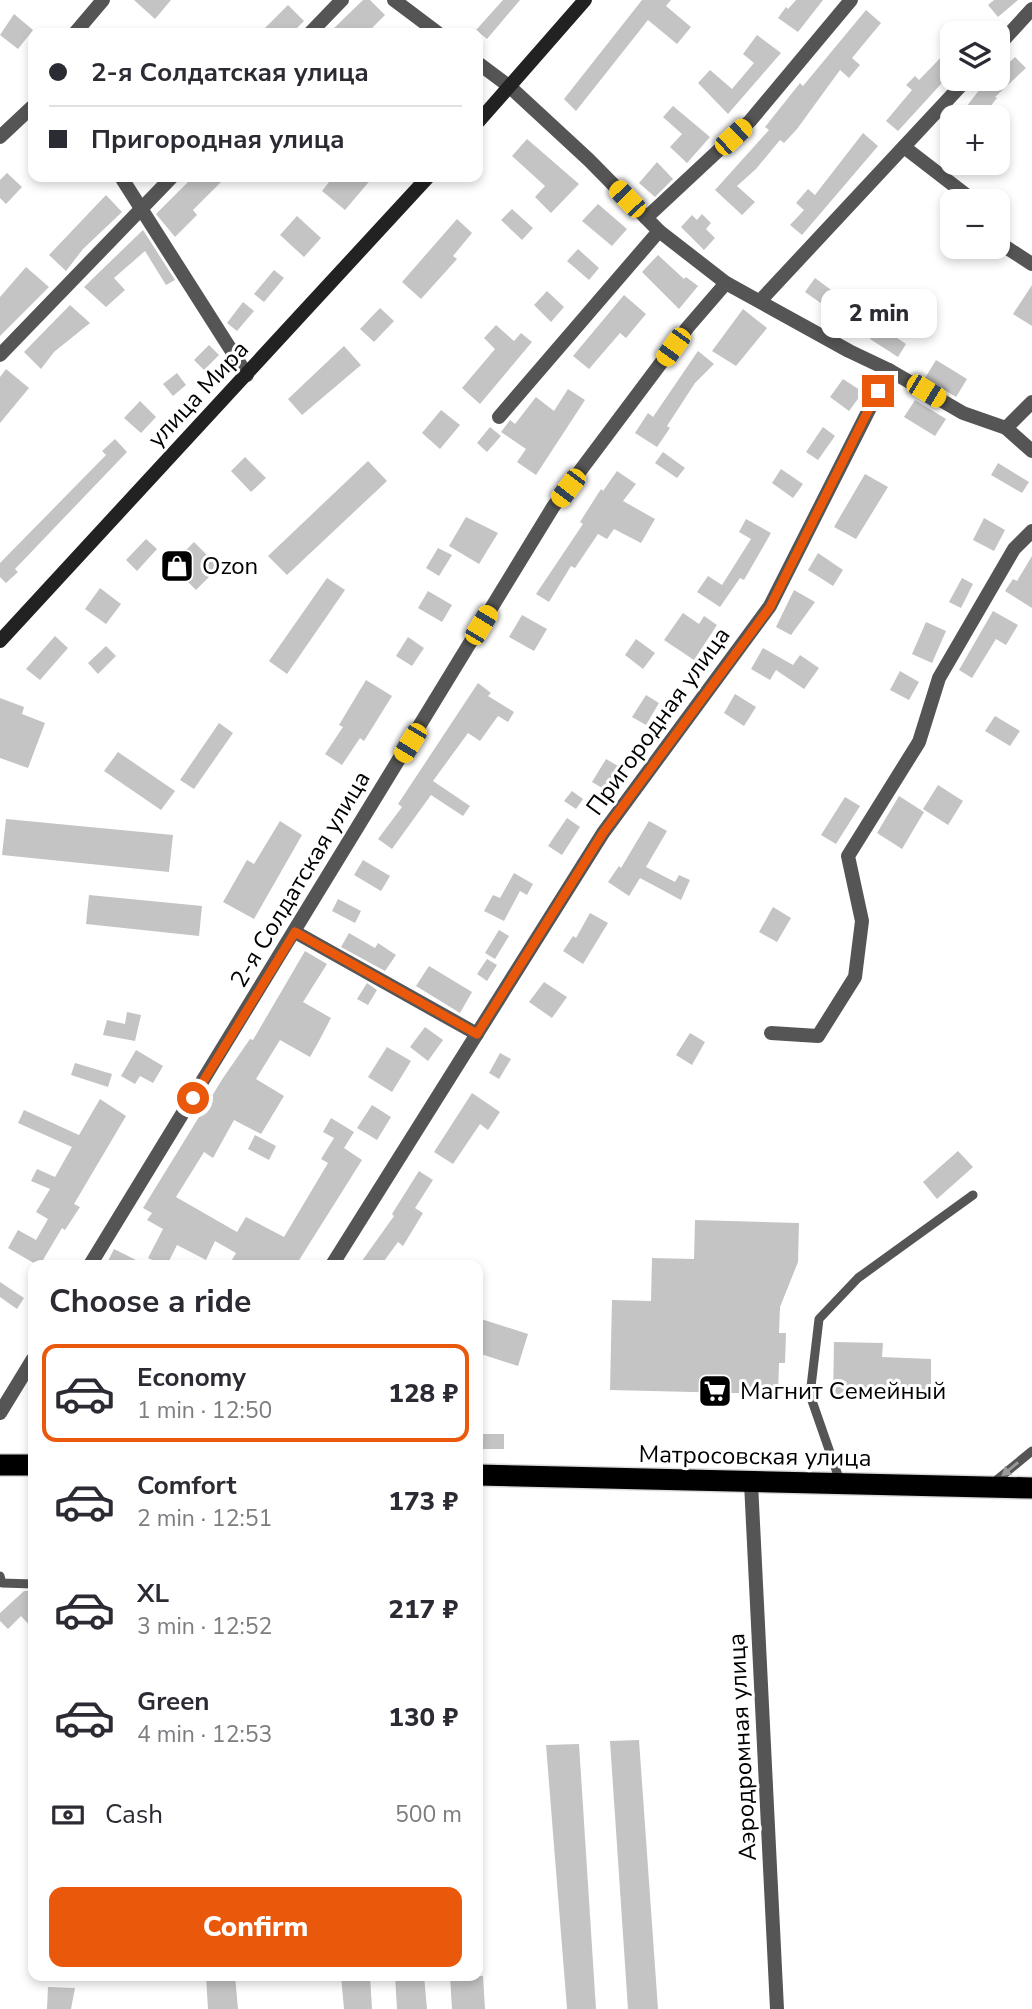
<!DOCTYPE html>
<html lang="en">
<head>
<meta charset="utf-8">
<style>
	body { margin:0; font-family:"Nunito Sans",sans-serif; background:#f7f7f7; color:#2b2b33; height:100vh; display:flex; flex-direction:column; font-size:26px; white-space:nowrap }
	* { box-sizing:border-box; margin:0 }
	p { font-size:23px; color:#7c7c81 }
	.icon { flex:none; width:38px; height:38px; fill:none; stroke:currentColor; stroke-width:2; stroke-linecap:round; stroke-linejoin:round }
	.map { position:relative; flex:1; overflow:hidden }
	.side { position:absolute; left:28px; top:1260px; width:455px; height:721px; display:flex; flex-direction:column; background:#fff; border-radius:14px; box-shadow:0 4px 10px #0003 }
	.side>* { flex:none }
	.top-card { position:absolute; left:28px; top:28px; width:455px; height:154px; border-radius:14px; box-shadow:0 4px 10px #0003; display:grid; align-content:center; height:154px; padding:0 21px; background:#fff }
	.buttons { position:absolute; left:940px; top:21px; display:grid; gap:14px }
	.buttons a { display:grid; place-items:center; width:70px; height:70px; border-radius:14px; background:#fff; box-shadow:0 4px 10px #0003; font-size:35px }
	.end { position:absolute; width:32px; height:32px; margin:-16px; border:9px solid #ea580c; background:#fff; box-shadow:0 0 0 4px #fff }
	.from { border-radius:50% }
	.bubble { position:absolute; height:49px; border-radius:14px; background:#fff; box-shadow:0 4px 10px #0003; font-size:23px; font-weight:800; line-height:49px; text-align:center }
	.car { position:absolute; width:21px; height:42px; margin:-21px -10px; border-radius:9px; box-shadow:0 0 5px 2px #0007; background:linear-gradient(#f5c518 24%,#345 0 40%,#f5c518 0 76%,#345 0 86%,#f5c518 0) }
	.top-card b { display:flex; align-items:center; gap:24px; height:66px; font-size:26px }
	.top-card b+b { border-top:2px solid #e1e1e2 }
	.top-card i { width:18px; height:18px; background:#2b2b33 }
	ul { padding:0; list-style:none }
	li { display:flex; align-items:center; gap:21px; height:98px; margin:0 14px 10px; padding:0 7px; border:4px solid transparent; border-radius:14px }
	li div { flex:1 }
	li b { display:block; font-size:26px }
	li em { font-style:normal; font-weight:800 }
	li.selected { border-color:#ea580c }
	li>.icon { width:63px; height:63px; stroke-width:1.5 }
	h2 { padding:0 21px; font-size:32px; line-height:84px }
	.pay { display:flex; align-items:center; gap:18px; height:77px; padding:0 21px; font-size:26px }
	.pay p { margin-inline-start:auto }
	.button { display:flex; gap:14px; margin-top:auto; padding:14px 21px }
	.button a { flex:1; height:80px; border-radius:14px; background:#ea580c; color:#fff; font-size:28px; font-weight:800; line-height:80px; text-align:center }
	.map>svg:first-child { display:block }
	.building { fill:#c4c4c4 }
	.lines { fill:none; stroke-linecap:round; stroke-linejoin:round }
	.highway-casing { stroke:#dbdbdb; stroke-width:24 }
	.lane { stroke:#555; stroke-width:9 }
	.street { stroke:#555; stroke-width:14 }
	.secondary { stroke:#222; stroke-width:14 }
	.highway { stroke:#000; stroke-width:21 }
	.oneway { fill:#999 }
	.route { stroke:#ea580c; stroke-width:9 }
	.labels { text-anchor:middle; stroke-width:6; stroke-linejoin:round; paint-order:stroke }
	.street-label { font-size:24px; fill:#000; stroke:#fff }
	.poi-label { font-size:24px; fill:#000; stroke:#fff; text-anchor:start }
</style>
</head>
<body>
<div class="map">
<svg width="1032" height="2009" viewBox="0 0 1032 2009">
	<rect width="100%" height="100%" fill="#fff"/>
	<g class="building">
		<polygon points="134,0 171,0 155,19"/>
		<polygon points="363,0 370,0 385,15 367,33 329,33"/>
		<polygon points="503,0 520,0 487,39 476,30"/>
		<polygon points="642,0 671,0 666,6 691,27 677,44 648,20 576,111 564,99"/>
		<polygon points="796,0 823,0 798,32 778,18 786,7 788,9"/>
		<polygon points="994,0 1018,0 998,17 988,5"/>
		<polygon points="288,5 304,21 292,33 260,33"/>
		<polygon points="866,10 881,23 852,58 860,65 849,78 840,70 797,129 784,143 780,140 756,169 737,186 755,202 742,215 715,190 769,130 765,127 800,83 803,86"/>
		<polygon points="14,14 33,30 18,49 0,35"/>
		<polygon points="757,35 781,53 728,114 698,83 710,70 732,89 754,63 743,54"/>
		<polygon points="952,46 952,72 898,131 886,121 912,90 906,85 915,76 919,80"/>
		<polygon points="1015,57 1026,68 995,97 997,98 982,117 958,117 988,79 998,79 998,73"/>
		<polygon points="673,106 710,137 687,163 670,147 682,134 663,117"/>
		<polygon points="863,133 878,146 802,235 790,225 804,210 796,203 808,189 815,195"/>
		<polygon points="527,139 579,184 551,213 535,197 545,186 512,156"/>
		<polygon points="657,162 673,179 655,197 639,183"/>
		<polygon points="7,173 22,187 6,204 0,198 0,180"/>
		<polygon points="193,177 226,177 193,210 197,215 175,237 156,214"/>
		<polygon points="333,177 373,177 345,210 322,191"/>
		<polygon points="106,195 122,212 83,249 66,271 49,255"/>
		<polygon points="598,204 627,229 612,246 582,221"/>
		<polygon points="512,209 533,228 522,240 501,220"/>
		<polygon points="702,214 711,223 706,229 715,238 704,250 681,227 692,215 697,220"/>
		<polygon points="297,216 321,238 304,257 280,235"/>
		<polygon points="457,219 472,233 453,256 457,259 421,299 402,282"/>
		<polygon points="143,230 175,280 166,285 145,251 114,278 125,290 106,307 84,287"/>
		<polygon points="578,249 599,268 589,280 567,261"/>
		<polygon points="658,255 684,279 686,277 698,286 679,309 642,272"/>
		<polygon points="26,267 49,287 0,336 0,297"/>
		<polygon points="274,270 284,278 264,302 254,294"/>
		<polygon points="815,278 842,298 832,311 805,292"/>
		<polygon points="1032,285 1032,326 1013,314"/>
		<polygon points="547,291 564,307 551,322 534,305"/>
		<polygon points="624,295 646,314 626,338 620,333 589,369 573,356"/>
		<polygon points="243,302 254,311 237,331 227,323"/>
		<polygon points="70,305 90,323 54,352 41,369 24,352"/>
		<polygon points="380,308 394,321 374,342 360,329"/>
		<polygon points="743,309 767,328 736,366 712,351"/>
		<polygon points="496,325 514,341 521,333 532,342 480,404 462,388 495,349 484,338"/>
		<polygon points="878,325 906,344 898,357 870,339"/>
		<polygon points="209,345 219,355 204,370 194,360"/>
		<polygon points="344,346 361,365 302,415 288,399"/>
		<polygon points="698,351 714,364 695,383 667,426 670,428 657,447 635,433 648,413 653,417"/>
		<polygon points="936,360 967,379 956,397 925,378"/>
		<polygon points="6,369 29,388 0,423 0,377"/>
		<polygon points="177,373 186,385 173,396 163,384"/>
		<polygon points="843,379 863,392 849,411 830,397"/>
		<polygon points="568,389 585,400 536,475 517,462 526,449 501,432 510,420 515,424 536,397 554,411"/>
		<polygon points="915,400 946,419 935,436 904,417"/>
		<polygon points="140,401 156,417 141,433 124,418"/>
		<polygon points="441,410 460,425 440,449 422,433"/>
		<polygon points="490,427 501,436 487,452 477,443"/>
		<polygon points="823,427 835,436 818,460 806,452"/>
		<polygon points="115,439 127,452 15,569 18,572 6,583 0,577 0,563 106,455 102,451"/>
		<polygon points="663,452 685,468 677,478 655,463"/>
		<polygon points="245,457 266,478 251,492 231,471"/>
		<polygon points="368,461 387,481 287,575 268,556"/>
		<polygon points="998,463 1029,482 1022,493 991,475"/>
		<polygon points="781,469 803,484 793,498 772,483"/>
		<polygon points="617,471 636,484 623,501 655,519 641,543 614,529 607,539 598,534 575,568 571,566 549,602 536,594 583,524 580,522 601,489 603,491"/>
		<polygon points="865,474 888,487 856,539 834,527"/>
		<polygon points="466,517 498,533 479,564 449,546"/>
		<polygon points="984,518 1005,530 994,551 973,540"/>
		<polygon points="746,519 771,533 744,580 740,578 720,607 697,592 708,576 722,585 751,539 739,532"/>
		<polygon points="146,539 157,549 137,571 126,560"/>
		<polygon points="194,542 219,567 196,590 171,565"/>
		<polygon points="438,548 452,555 439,576 426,568"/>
		<polygon points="818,553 843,570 833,586 808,570"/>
		<polygon points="1032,556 1032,608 1005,591 1013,579 1017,581"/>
		<polygon points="327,578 345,590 287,674 269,661"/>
		<polygon points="962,578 973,584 961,608 949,602"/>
		<polygon points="100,588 121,604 106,624 85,609"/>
		<polygon points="794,590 815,602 791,635 776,627"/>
		<polygon points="428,591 452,605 442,622 418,608"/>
		<polygon points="993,611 1018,625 1006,645 996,639 972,678 959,670"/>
		<polygon points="683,613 699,624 704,616 717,625 694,660 664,640"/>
		<polygon points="522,615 547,629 534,651 509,637"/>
		<polygon points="926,622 946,631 932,663 912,654"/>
		<polygon points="55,636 68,648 40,680 26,669"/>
		<polygon points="408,637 424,648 412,666 396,656"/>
		<polygon points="636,639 655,653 643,669 625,655"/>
		<polygon points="106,646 116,656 98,674 88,663"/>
		<polygon points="763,648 793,665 800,655 819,668 804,689 776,670 770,680 751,669"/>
		<polygon points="900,671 919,682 909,700 890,690"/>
		<polygon points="366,680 392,696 364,741 360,738 342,765 325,754 343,727 339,725"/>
		<polygon points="478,683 491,693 488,696 514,712 508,722 498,716 480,741 468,733 433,781 470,806 463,816 431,795 392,849 378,839 402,807 398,804"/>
		<polygon points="735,694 756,707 744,726 724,713"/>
		<polygon points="646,695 659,703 646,725 632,717"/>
		<polygon points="0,698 24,707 22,714 45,723 28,768 0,758"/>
		<polygon points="995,716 1020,731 1010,746 985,731"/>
		<polygon points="219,723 233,733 194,789 180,780"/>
		<polygon points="118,752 175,791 161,810 104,771"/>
		<polygon points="606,759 618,766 604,789 592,782"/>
		<polygon points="938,785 963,801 948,825 923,809"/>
		<polygon points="572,791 583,799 576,809 564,801"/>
		<polygon points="899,796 924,812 902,849 877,833"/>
		<polygon points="845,797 860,806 836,844 821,835"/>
		<polygon points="567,818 580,827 562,855 548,846"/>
		<polygon points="6,819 173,835 169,872 2,855"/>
		<polygon points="280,821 302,835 254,919 223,902 247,860 254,864"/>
		<polygon points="649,821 667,831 646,867 675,882 679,875 690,880 681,900 640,878 629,896 608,882 619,866 621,868"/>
		<polygon points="363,860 390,876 381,891 354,875"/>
		<polygon points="514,873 533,884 527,895 520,891 504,921 484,911 493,895 500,898"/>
		<polygon points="89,895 202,906 199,936 86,924"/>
		<polygon points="338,899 361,911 355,923 332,911"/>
		<polygon points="773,907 791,918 777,942 759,932"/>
		<polygon points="590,913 608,923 583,964 563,951 573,936 576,938"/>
		<polygon points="499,930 509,936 495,959 485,953"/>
		<polygon points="349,933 375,948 378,943 396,955 385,971 341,947"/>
		<polygon points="305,951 327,964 303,1002 331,1018 320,1039 310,1057 280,1040 256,1079 284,1096 261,1134 234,1120 213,1158 204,1152 176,1197 237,1232 246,1217 284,1237 328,1163 321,1159 334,1138 323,1132 331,1118 354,1132 344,1148 362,1160 296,1265 229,1265 236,1253 215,1241 206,1260 177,1245 167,1265 163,1265 148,1258 163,1229 147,1220 152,1213 143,1208 223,1078 250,1039 253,1040"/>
		<polygon points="487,959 497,965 487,981 477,974"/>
		<polygon points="429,966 472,992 460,1013 416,986"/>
		<polygon points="544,982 567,997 552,1018 529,1002"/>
		<polygon points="367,983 377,990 368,1005 357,999"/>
		<polygon points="127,1012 141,1015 135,1041 103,1035 107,1020 125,1024"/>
		<polygon points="425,1027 443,1040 428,1061 410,1047"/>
		<polygon points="690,1033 705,1042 692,1065 676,1055"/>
		<polygon points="387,1047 411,1061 392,1092 368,1077"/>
		<polygon points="136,1050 163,1066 153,1083 140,1076 135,1084 121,1076"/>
		<polygon points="500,1053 511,1059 499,1079 489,1073"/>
		<polygon points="75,1063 112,1074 108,1087 71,1075"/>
		<polygon points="472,1093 500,1112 488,1130 480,1124 453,1164 434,1152"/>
		<polygon points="100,1099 126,1116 74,1204 80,1207 65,1230 62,1228 40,1265 37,1265 8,1248 18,1230 36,1240 48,1219 36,1212 50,1189 31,1181 37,1169 55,1177 72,1147 18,1123 24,1110 79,1135"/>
		<polygon points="372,1105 391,1117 377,1140 357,1128"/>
		<polygon points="255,1135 276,1146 269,1160 248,1149"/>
		<polygon points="958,1151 973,1167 937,1199 923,1182"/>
		<polygon points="419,1171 433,1180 415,1208 423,1213 403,1246 398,1242 381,1265 359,1265 394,1216 392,1214"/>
		<polygon points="695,1220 799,1223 798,1262 780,1307 779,1333 786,1333 785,1363 779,1363 778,1394 610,1390 612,1300 651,1301 652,1258 694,1259"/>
		<polygon points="114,1249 146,1265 106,1265"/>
		<polygon points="0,1282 24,1298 17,1309 0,1297"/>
		<polygon points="478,1318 528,1334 518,1366 478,1353"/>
		<polygon points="834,1342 883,1343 882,1357 931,1359 931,1390 882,1389 882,1399 833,1398"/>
		<rect x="478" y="1434" width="26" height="15"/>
		<polygon points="24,1591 33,1591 33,1629 21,1616 8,1629 0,1621 0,1613"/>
		<polygon points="639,1740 658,2009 628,2009 610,1741"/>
		<polygon points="579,1744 596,2009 567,2009 546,1745"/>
		<polygon points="206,1976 235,1976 238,2009 208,2009"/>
		<polygon points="341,1976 370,1976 372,2009 344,2009"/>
		<polygon points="395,1976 424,1976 427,2009 397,2009"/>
		<polygon points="450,1976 483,1976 485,2009 452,2009"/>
		<polygon points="48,1987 75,1988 71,2009 47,2009"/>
	</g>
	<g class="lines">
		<defs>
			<g id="highway">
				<polyline points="0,1465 33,1465"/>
				<polyline points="478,1475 1032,1488"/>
			</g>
		</defs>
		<use href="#highway" class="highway-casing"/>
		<g class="lane">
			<polyline points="993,1483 1032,1451"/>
			<polyline points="841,1484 810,1395 819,1319 858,1278 973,1195"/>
			<polyline points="0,1576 2,1583 33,1584"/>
		</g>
		<g class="street">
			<polyline points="394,0 438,33"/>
			<polyline points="75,33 103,0"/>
			<polyline points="310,33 342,0"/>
			<polyline points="998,46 1032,9"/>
			<polyline points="478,63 510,87 589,160 659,231 726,283 849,351 889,370 963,413 1006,428 1032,451"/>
			<polyline points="0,137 33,106"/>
			<polyline points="904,147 974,201"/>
			<polyline points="121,177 247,375"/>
			<polyline points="646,218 750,121 851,0"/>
			<polyline points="998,237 1001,244 1032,264"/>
			<polyline points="760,301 967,79"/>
			<polyline points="0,355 172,177"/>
			<polyline points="499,417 659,231"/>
			<polyline points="1006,428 1032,402"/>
			<polyline points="295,932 477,1034"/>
			<polyline points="771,1033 818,1036 855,977 862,921 848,856 919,742 939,678 1014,549 1032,531"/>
			<polyline points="90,1265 553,507 688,327 726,283"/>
			<polyline points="332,1265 603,833 770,606 889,370"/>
			<polyline points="0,1413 33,1359"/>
			<polyline points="751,1483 777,2009"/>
		</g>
		<g class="secondary">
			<polyline points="478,122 585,0"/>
			<polyline points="0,641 428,177"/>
		</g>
		<use href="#highway" class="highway"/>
	</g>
	<defs><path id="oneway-solid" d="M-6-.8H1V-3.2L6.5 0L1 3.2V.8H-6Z" transform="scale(1.75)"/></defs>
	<use class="oneway" href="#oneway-solid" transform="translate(1010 1469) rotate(141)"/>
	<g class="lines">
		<polyline class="route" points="193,1098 295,932 477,1034 603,833 770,607 878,391"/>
	</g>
	<defs>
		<symbol id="shop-square" viewBox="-11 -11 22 22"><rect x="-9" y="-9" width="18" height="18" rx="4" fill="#000" stroke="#fff"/><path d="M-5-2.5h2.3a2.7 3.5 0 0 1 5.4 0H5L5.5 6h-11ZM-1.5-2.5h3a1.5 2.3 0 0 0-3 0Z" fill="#fff"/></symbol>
		<symbol id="supermarket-square" viewBox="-11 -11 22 22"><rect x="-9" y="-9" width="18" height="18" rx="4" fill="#000" stroke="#fff"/><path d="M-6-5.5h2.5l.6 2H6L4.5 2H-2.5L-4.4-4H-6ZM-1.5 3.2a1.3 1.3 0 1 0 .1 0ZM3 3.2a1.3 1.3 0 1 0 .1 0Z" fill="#fff"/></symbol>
	</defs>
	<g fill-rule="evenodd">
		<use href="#shop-square" x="158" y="547" width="38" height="38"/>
		<use href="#supermarket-square" x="696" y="1372" width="38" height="38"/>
	</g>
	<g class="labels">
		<g class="street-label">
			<text transform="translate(198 394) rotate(-47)" y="8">улица Мира</text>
			<text transform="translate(658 721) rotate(-54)" y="8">Пригородная улица</text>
			<text transform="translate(300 879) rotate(-59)" y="8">2-я Солдатская улица</text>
			<text transform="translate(755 1456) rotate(1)" y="8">Матросовская улица</text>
			<text transform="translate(742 1747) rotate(-93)" y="8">Аэродромная улица</text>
		</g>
		<g class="poi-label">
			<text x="202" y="574">Ozon</text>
			<text x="740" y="1399">Магнит Семейный</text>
		</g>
	</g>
</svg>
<div class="buttons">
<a><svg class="icon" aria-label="layers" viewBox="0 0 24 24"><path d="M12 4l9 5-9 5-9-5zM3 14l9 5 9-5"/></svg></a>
<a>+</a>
<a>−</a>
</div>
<i class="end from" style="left:193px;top:1098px"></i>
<i class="end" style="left:878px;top:391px"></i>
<div class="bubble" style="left:821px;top:289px;width:116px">2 min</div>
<i class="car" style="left:733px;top:137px;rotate:47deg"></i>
<i class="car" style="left:627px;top:199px;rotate:316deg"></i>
<i class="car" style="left:673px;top:347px;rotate:216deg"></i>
<i class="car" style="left:926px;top:391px;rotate:121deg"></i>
<i class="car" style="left:568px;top:488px;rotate:217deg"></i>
<i class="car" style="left:481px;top:625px;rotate:31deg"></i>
<i class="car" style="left:410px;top:743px;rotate:211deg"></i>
<div class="top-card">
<b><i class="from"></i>2-я Солдатская улица</b>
<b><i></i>Пригородная улица</b>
</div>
<section class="side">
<h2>Choose a ride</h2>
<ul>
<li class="selected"><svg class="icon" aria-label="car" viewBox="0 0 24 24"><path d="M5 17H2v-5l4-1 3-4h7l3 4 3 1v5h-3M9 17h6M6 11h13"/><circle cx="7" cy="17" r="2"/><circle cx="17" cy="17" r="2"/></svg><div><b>Economy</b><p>1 min · 12:50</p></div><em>128 ₽</em></li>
<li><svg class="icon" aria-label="car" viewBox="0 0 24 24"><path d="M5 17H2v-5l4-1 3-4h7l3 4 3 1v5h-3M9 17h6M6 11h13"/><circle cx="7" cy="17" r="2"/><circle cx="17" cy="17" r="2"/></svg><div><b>Comfort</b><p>2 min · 12:51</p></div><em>173 ₽</em></li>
<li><svg class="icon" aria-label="car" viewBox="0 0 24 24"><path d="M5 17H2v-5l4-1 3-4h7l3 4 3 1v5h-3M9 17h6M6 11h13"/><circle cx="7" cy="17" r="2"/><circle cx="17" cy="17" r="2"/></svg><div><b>XL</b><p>3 min · 12:52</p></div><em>217 ₽</em></li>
<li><svg class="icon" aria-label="car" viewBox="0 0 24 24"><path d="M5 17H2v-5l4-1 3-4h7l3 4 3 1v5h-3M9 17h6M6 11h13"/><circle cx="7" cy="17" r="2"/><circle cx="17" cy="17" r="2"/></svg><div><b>Green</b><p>4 min · 12:53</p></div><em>130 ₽</em></li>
</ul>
<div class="pay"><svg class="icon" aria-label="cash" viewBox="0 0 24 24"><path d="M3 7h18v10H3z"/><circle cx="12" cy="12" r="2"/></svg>Cash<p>500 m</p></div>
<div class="button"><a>Confirm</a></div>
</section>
</div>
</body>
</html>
